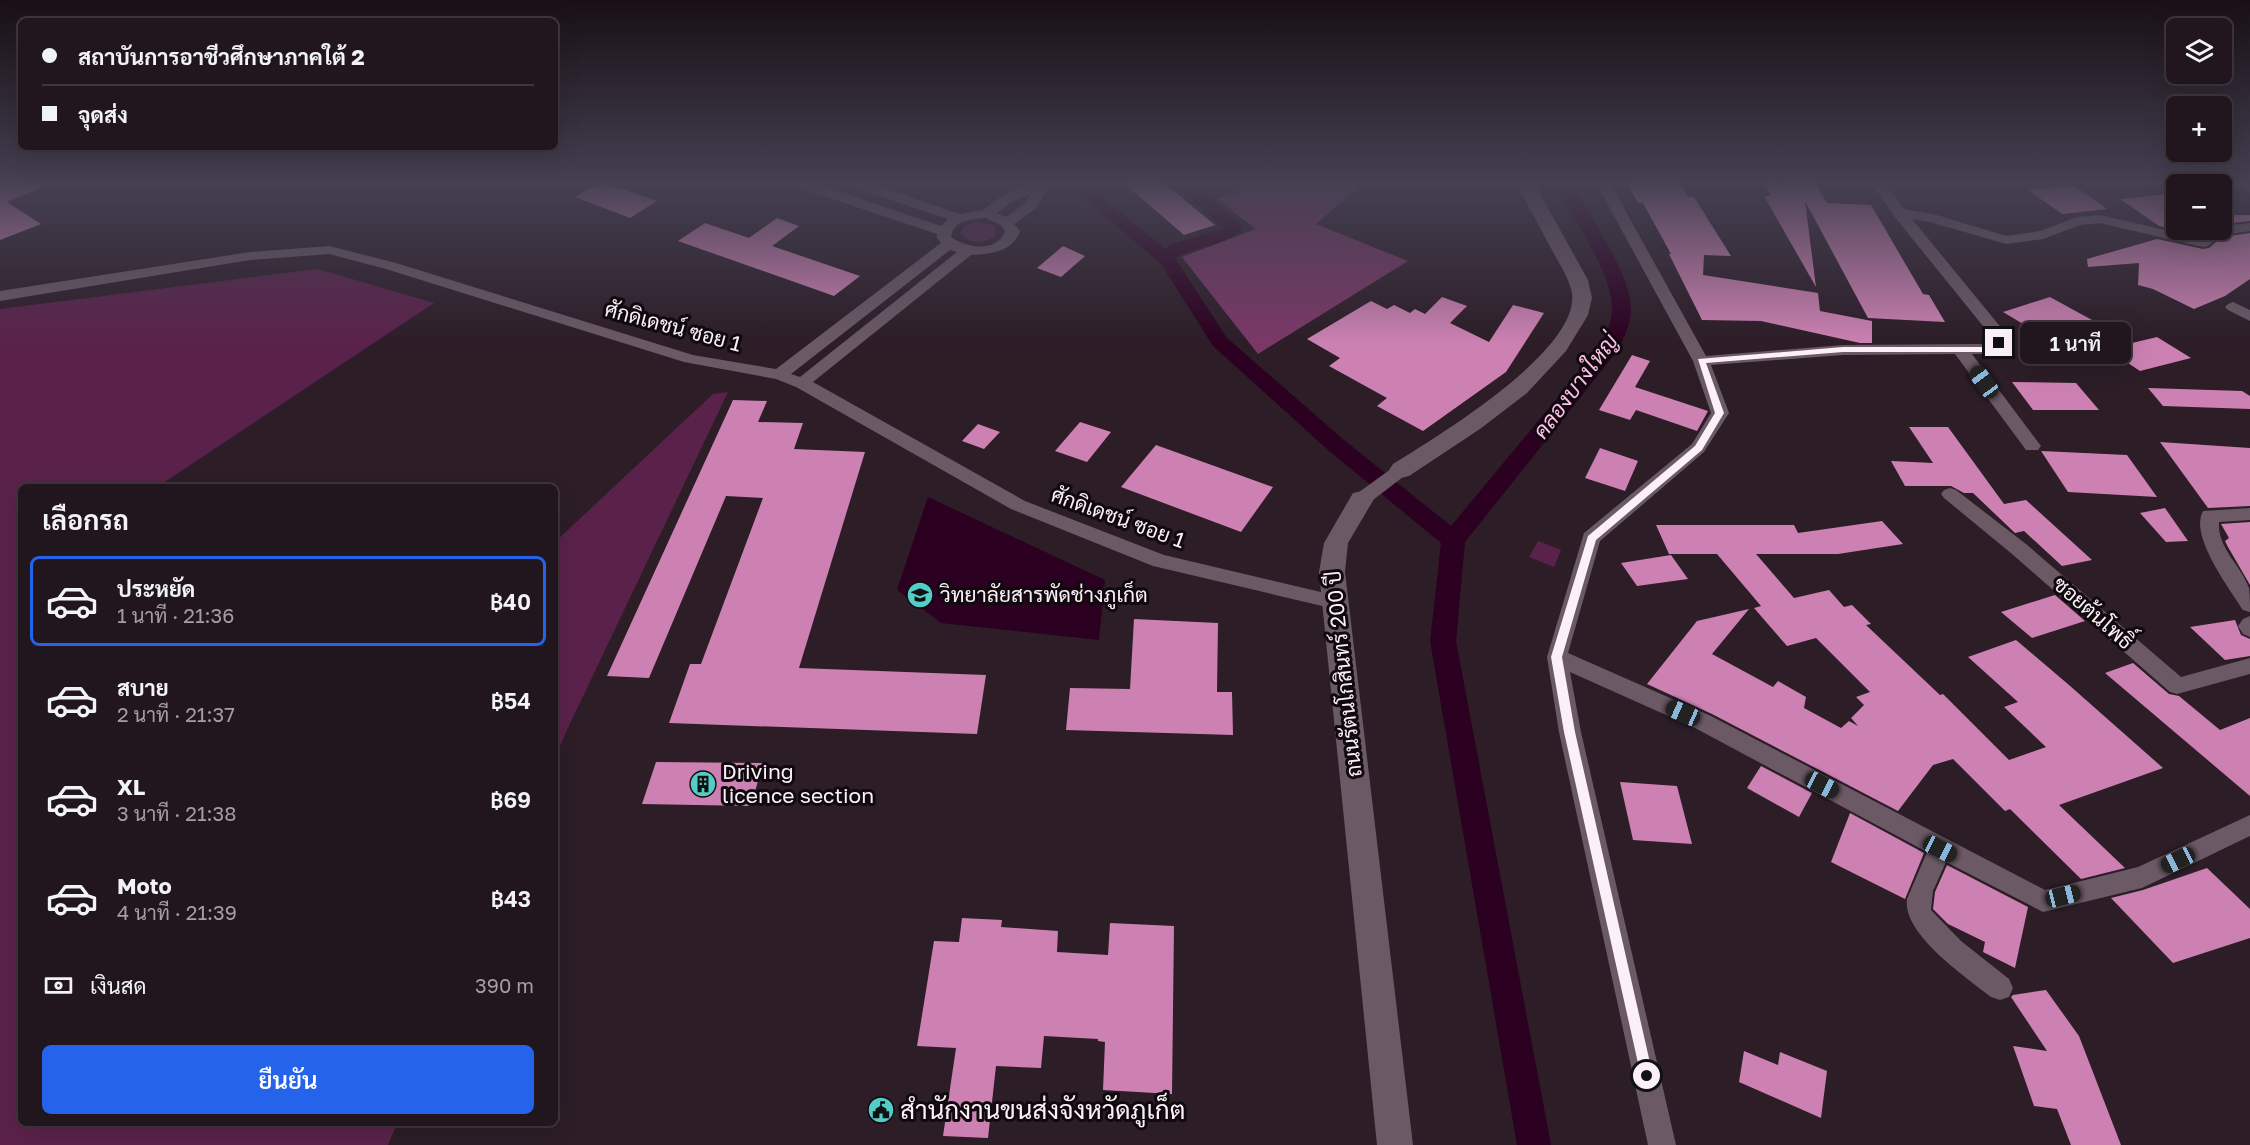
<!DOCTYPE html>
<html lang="th">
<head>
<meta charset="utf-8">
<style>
	body { margin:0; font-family:"Golos Text",Sarabun,sans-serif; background:#2d232a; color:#f1f3f6; height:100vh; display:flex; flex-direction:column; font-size:22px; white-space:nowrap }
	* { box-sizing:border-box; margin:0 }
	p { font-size:20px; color:#a29fa4 }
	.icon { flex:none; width:33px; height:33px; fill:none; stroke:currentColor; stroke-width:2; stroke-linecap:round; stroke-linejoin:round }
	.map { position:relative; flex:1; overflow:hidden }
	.details { position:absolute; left:18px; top:484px; width:540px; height:642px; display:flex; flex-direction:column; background:#21161d; border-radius:9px; box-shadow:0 6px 24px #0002,0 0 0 2px #3e353b }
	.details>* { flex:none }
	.guide { position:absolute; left:18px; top:18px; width:540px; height:132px; border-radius:9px; box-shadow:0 6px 24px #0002,0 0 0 2px #3e353b; display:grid; align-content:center; height:132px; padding:0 24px; background:#21161d }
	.buttons { position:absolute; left:2166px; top:18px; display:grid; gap:12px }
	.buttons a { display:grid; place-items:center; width:66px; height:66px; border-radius:9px; background:#21161d; box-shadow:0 6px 24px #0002,0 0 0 2px #3e353b; font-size:30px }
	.end { position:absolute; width:27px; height:27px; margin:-14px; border:8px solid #fbf0f7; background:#111; box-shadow:0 0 0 3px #111 }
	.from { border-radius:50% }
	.bubble { position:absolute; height:42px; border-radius:9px; background:#21161d; box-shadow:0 6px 24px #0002,0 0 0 2px #3e353b; font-size:20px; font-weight:600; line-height:42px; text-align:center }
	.car { position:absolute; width:18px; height:36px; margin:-18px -9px; border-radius:8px; box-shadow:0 0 4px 2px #0007; background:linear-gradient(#222 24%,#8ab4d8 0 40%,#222 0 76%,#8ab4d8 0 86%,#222 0) }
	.guide b { display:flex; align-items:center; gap:21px; height:57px; font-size:22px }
	.guide b+b { border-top:2px solid #3e353b }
	.guide i { width:15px; height:15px; background:#f1f3f6 }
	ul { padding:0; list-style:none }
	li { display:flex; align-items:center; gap:18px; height:90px; margin:0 12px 9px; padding:0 12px; border:3px solid transparent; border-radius:9px }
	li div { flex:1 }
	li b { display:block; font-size:22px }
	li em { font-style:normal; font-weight:600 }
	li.on { border-color:#2563eb }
	li>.icon { width:54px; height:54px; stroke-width:1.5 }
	h2 { padding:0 24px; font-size:27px; line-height:72px }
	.pay { display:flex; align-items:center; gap:15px; height:66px; padding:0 24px; font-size:22px }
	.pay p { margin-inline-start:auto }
	.action { display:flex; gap:12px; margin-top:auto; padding:12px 24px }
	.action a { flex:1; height:69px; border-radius:9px; background:#2563eb; color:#fff; font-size:24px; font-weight:600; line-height:69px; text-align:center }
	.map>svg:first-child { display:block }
	.green { fill:#5a224a }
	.forest { fill:#7b3867 }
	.water { fill:#2c0020 }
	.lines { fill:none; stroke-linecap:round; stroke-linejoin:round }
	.canal { fill:#2c0020; fill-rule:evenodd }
	.building { fill:#cc81b2 }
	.minor { fill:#6b5965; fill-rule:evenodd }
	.tertiary { fill:#6b5965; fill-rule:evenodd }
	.route { fill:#fbf0f7 }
	.labels { text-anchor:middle; stroke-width:6; stroke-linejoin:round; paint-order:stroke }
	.street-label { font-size:21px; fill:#fbf0f7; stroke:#10090e }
	.poi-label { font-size:21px; fill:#fbf0f7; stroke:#10090e; text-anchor:start }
	.water-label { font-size:22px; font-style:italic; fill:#fdc0e7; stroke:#10090e }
	.near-poi-label { font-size:26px; fill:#fbf0f7; stroke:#10090e; text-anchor:start }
</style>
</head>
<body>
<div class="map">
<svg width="2250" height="1145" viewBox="0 0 2250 1145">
	<rect width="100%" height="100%" fill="#2c1d27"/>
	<g class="green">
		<path d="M977,222L995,226L996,235C986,244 968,245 960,233L964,227Z"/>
		<polygon points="318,269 434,303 157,487 21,488 21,1124 397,1124 388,1145 0,1145 0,309"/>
		<polygon points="728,392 566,732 555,758 555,542 713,394"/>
		<polygon points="1538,541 1561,550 1554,567 1529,557"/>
	</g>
	<polygon class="forest" points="1263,183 1300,183 1306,186 1317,183 1364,183 1316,224 1408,261 1258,354 1182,257 1256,229 1217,199"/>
	<polygon class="water" points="928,497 1105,580 1099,640 941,623 897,590"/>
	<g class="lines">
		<path class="canal" d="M1066,183H1085L1165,249L1173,244L1224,228L1172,183H1191L1240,223L1243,227C1229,246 1195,246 1175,258L1227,338L1344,440L1451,526L1599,348C1605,336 1612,323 1612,309C1613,274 1571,215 1554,183H1571C1589,215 1632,275 1631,310C1631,324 1624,337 1618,350L1465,542L1456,641L1551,1145H1517L1430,641L1441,543L1328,450L1213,346L1161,264Z"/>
	</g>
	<g class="building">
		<polygon points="0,183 52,183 7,202 41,224 0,240"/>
		<polygon points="598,183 605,183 657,201 630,218 575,197"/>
		<polygon points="1124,183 1164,183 1215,225 1184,235"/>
		<polygon points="1627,183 1680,183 1689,197 1694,197 1731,256 1704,255 1703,275 1818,293 1820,311 1872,321 1872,343 1860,343 1761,321 1702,320 1669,254 1671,254 1643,203 1638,203"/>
		<polygon points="1764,183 1815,183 1827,203 1871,205 1923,294 1929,295 1945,322 1868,318 1805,201 1816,287 1764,196 1771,196"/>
		<polygon points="2073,185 2107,209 2062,214 2028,190"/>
		<polygon points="2168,194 2176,200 2176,230 2159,226 2120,199"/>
		<polygon points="2222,211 2234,215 2250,215 2250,221 2222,224"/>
		<polygon points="777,218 799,226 772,246 860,276 834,296 678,241 705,223 749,238"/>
		<polygon points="2250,233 2250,279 2225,296 2194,309 2153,289 2138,285 2139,263 2088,267 2087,259 2157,239 2203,249 2209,248 2222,237"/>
		<polygon points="1063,246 1085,256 1061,277 1037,268"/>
		<polygon points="1442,297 1467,306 1450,323 1489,342 1513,305 1544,313 1506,372 1423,431 1377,406 1387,398 1329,366 1340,358 1307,339 1371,301 1387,309 1394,305 1410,313 1415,309 1425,314"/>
		<polygon points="2050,297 2092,320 2045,337 2003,312"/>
		<polygon points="2157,337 2191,358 2140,371 2107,349"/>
		<polygon points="1632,355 1650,361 1635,387 1708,411 1697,431 1636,410 1630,420 1599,410"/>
		<polygon points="2012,382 2076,383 2099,410 2033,410"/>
		<polygon points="2148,388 2242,391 2250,396 2250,409 2163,406"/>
		<polygon points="733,400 767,401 758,422 803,423 794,449 865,452 799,668 986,675 977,734 669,723 690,664 701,664 763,498 726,496 649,678 607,676"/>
		<polygon points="1080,422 1111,432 1087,462 1055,451"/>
		<polygon points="978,424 1000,432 984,449 962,441"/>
		<polygon points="1909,427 1948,427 2004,504 2026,500 2092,560 2062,566 2024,531 2015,533 1973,493 1964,493 1951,486 1905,486 1891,461 1933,463"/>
		<polygon points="2160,442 2250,448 2250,506 2208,508"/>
		<polygon points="1156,445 1273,487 1241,532 1121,487"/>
		<polygon points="1600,448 1638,461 1625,491 1585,478"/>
		<polygon points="2041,451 2127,455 2157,497 2068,492"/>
		<polygon points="2165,508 2188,541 2166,542 2140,513"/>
		<polygon points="1882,521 1903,544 1838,554 1756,554 1794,598 1829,590 1844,607 1852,605 1871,624 1866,625 1940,695 1943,694 2009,760 2046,747 2004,707 2018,702 1968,657 2016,640 2069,685 2163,768 2059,805 2125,868 2081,879 2010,809 2005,811 1953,759 1933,765 1898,811 1712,714 1647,684 1697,621 1749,609 1712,654 1773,687 1778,681 1806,697 1804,708 1841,728 1849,721 1858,726 1851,718 1864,705 1856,697 1870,692 1816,638 1787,646 1754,608 1761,606 1717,554 1669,554 1656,525 1794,525 1798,533"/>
		<polygon points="2250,522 2250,585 2228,547 2225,541 2229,538 2221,524"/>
		<polygon points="1671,555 1688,579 1637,586 1621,563"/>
		<polygon points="2055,595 2085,621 2032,638 2001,612"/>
		<polygon points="1134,619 1218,623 1217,692 1232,692 1233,735 1066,730 1070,688 1130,689"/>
		<polygon points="2235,620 2241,635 2250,639 2250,656 2225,660 2190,627"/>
		<polygon points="2133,663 2169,694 2179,696 2220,730 2250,718 2250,796 2105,673"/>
		<polygon points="656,762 763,763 751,806 642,804"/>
		<polygon points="1761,766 1812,793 1799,817 1747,788"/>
		<polygon points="1620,782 1677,786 1692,844 1633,840"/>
		<polygon points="1850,813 1924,853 1905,899 1831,862"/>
		<polygon points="1947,865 2028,907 2015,968 1983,952 1985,942 1948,924 1933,909 1935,892"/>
		<polygon points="2207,868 2250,909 2250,938 2173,963 2111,898 2143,890"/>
		<polygon points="962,918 1002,920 1001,927 1058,931 1057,952 1108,955 1110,923 1174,926 1172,1094 1103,1090 1105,1042 1098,1041 1098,1039 1044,1036 1041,1068 996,1066 988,1138 943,1136 956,1048 917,1046 934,941 959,942"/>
		<polygon points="2046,990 2079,1036 2121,1145 2071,1145 2057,1109 2034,1106 2013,1046 2047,1051 2011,997 2013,995"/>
		<polygon points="1744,1051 1778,1065 1780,1052 1827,1071 1821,1118 1739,1082"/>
	</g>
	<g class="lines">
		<g class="minor">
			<path d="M792,183H813L941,226L948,219L849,186L847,183H868L960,214L983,210L1002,196L1030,183H1051L1035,209L1014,224L1020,231C1013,252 990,254 971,255L813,382L1025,501L1164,555L1342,597L1345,602L1342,607L1335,609L1153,566L1011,509L796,387L776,379L684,362L386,269L329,254L250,260L0,301V291L250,252L329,246L396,263L693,355L776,369L941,243L937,238V234L794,186ZM1031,193L1025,203L1006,217L997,213L1012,202ZM985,218L1001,225L1005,231C998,253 966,248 951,237C953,220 972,219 985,218ZM950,250L957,252L800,377L791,374Z"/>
			<path d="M1596,183H1610L1706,356L1843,345L1983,344L1990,341L1987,331L1894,216L1871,183H1885L1904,209L1937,215L2006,236L2040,231L2077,217L2100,215L2200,238L2210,230H2222V226L2250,223V231L2221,235L2208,246L2203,247L2100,223L2080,225L2043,239L2006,244L1930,222L1912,219L2003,330L2007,343C1998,353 1985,354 1972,354L2041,446L2038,450H2026L1955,354L1843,355L1711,365L1729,413L1704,452L1600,541L1568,653L1711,716L2045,890L2138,867L2250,815V836L2142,888L2043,912L1946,862L1933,891L1931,910L1961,941L2009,979L2013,988L2009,997L2000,1000L1991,997C1966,977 1902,934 1907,899L1927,852L1695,728L1570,672L1581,732L1676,1145H1648L1559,732L1547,657L1584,533L1692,444L1711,413L1693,361Z"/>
			<polygon points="2235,183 2250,183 2250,193"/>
			<polygon points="2233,302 2250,310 2250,321 2228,310 2225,307 2228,304"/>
			<polygon points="1401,464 1407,466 1410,470 1407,474 1369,503 1362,505 1355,503 1353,499 1355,495 1395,466"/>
			<polygon points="1950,488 1956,490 2026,544 2181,677 2250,658 2250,674 2177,694 2170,692 2012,554 1944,498 1941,494 1944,490"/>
			<path d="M2250,508V520L2219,522C2217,548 2241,565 2249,588C2250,595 2250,605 2250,612L2243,610C2230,589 2189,536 2203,511Z"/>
			<polygon points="2250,616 2250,637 2243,634 2238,626 2243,619"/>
		</g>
		<g class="tertiary">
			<path d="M1516,183H1534L1588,280L1592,298L1588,315L1566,351L1527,393L1480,429L1409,476L1401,478L1393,476L1389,470L1393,464C1436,437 1580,351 1572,293C1569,278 1560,265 1553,252C1541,229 1528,206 1516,183Z"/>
			<polygon points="1362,491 1371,493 1374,499 1348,543 1345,572 1413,1145 1377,1145 1319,572 1324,543 1353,493"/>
		</g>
	</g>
	<linearGradient id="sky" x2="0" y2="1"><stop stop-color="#181015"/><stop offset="0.53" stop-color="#454052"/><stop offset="1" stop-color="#454052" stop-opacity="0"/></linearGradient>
	<rect width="2250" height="344" fill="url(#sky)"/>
	<polygon class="route" points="1999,340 2003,343 2002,344 1986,352 1843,352 1706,363 1724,413 1702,450 1596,540 1562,657 1575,732 1653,1076 1651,1081 1647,1083 1642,1081 1564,732 1551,657 1588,536 1695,446 1715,413 1698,359 1843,347 1985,347"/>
	<defs>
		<symbol id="university-disc" viewBox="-11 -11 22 22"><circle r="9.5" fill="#54cdc7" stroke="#10090e"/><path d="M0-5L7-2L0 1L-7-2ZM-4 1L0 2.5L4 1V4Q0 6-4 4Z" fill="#111"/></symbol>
		<symbol id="building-disc" viewBox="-11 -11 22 22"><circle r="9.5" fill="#54cdc7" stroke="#10090e"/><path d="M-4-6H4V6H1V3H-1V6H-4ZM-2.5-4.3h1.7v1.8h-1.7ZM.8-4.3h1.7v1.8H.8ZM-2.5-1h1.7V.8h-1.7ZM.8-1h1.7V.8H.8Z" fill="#111"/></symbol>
		<symbol id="civic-disc" viewBox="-11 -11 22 22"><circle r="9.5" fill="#54cdc7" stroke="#10090e"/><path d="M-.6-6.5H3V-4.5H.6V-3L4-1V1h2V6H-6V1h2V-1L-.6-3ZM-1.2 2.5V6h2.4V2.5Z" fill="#111"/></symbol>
	</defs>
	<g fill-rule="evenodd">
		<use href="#university-disc" x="905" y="580" width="30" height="30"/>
		<use href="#building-disc" x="688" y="769" width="30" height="30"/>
		<use href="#civic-disc" x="866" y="1095" width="30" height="30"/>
	</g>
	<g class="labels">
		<g class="street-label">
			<text transform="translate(673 327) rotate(15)" y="7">ศักดิเดชน์ ซอย 1</text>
			<text transform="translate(1118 518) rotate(20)" y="7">ศักดิเดชน์ ซอย 1</text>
			<text transform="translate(2093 613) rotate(41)" y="7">ซอยต้นโพธิ์</text>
			<text transform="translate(1344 674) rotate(-96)" y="7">ถนนรัตนโกสินทร์ 200 ปี</text>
		</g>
		<g class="poi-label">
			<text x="940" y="602">วิทยาลัยสารพัดช่างภูเก็ต</text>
			<text x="722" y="779">Driving<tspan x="722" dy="24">licence section</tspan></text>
		</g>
		<g class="water-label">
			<text transform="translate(1575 386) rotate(-53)" y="8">คลองบางใหญ่</text>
		</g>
		<g class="near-poi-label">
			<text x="900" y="1119">สำนักงานขนส่งจังหวัดภูเก็ต</text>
		</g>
	</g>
</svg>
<div class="buttons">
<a><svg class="icon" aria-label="layers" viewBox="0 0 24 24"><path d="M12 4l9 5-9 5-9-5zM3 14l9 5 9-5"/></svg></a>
<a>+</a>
<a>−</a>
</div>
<i class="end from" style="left:1647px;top:1076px"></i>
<i class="end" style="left:1999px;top:343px"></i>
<div class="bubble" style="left:2020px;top:322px;width:111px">1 นาที</div>
<i class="car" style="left:1984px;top:382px;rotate:324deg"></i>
<i class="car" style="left:1683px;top:713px;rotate:294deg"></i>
<i class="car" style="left:1822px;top:785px;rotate:118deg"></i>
<i class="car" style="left:1940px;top:849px;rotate:117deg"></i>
<i class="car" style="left:2178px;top:860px;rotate:244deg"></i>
<i class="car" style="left:2063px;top:896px;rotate:76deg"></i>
<div class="guide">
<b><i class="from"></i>สถาบันการอาชีวศึกษาภาคใต้ 2</b>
<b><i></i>จุดส่ง</b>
</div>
<section class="details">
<h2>เลือกรถ</h2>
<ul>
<li class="on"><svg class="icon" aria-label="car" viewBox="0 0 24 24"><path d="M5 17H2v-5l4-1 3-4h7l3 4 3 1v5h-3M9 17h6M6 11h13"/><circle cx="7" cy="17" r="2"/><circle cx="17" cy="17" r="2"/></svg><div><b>ประหยัด</b><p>1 นาที · 21:36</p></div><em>฿40</em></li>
<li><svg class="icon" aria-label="car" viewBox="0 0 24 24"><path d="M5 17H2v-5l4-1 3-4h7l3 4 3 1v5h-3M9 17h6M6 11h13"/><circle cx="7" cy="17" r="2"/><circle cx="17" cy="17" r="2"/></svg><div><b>สบาย</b><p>2 นาที · 21:37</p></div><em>฿54</em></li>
<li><svg class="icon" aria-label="car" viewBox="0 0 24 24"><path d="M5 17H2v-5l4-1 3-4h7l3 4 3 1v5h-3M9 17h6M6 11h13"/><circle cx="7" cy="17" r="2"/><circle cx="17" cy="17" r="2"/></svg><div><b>XL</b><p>3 นาที · 21:38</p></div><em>฿69</em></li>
<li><svg class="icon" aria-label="car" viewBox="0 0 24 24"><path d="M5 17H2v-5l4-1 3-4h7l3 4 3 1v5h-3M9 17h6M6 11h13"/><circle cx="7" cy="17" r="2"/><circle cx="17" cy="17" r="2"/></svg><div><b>Moto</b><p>4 นาที · 21:39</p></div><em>฿43</em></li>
</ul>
<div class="pay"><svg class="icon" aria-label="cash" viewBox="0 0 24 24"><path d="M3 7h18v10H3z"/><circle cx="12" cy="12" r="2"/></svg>เงินสด<p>390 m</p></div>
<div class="action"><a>ยืนยัน</a></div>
</section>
</div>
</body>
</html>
